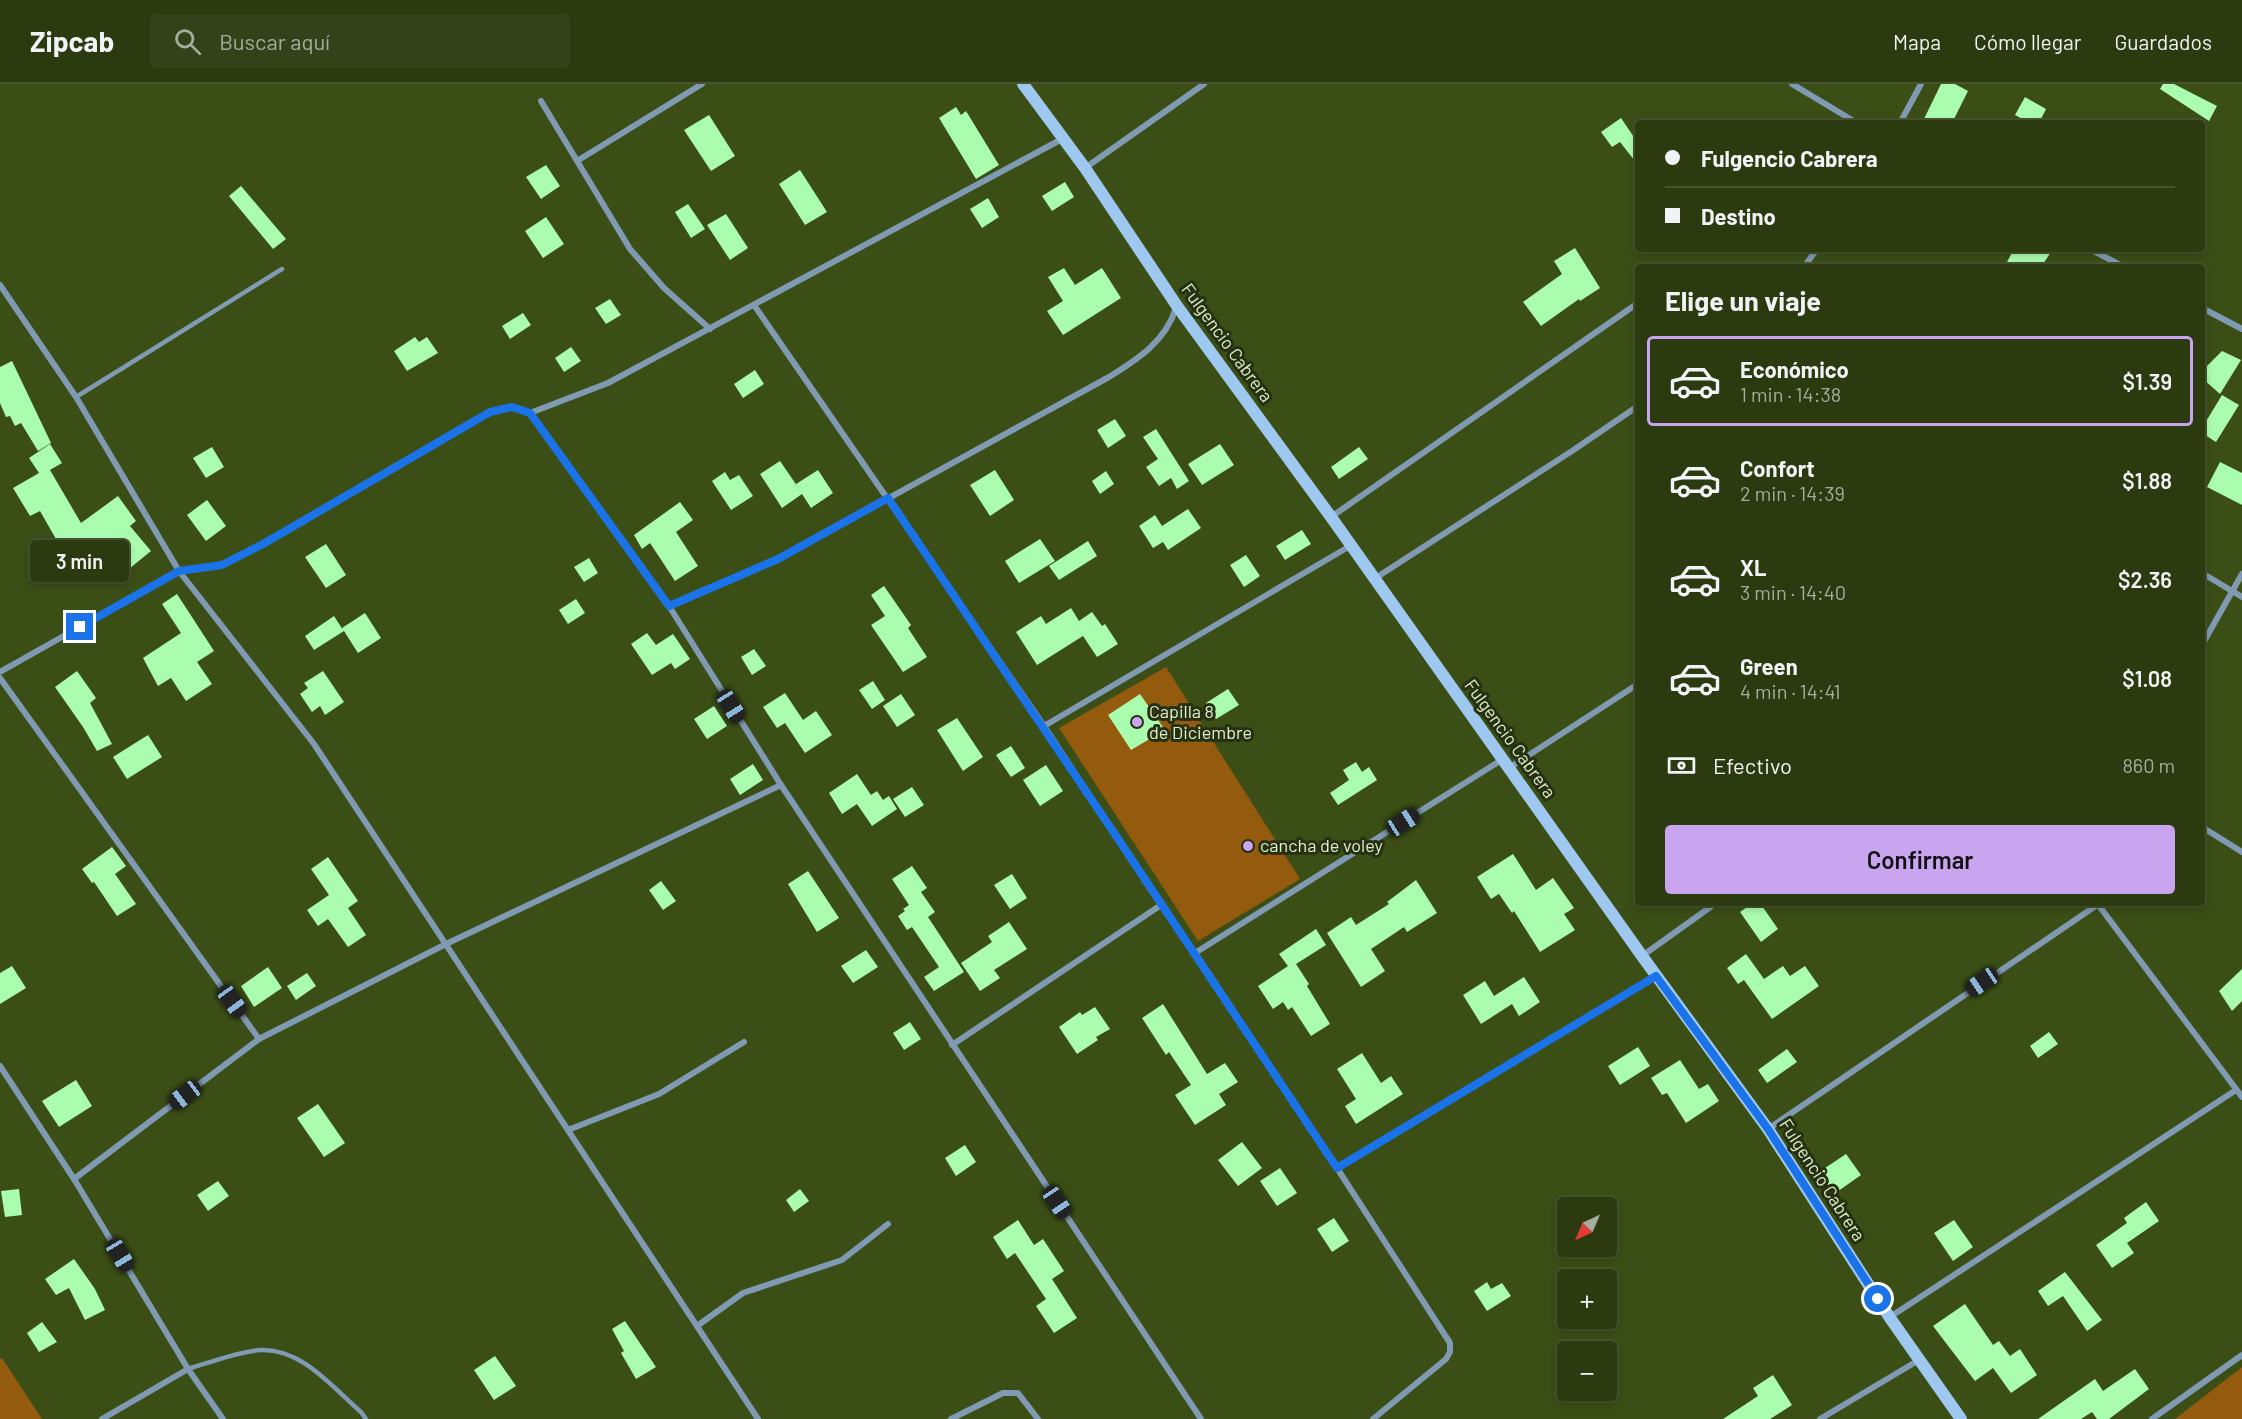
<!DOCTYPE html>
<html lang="es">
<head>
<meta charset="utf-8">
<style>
	body { margin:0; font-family:Barlow,sans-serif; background:#344119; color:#f1f3f6; height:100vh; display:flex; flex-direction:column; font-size:22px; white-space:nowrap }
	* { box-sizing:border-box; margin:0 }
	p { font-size:20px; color:#a6ad9f }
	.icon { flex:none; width:33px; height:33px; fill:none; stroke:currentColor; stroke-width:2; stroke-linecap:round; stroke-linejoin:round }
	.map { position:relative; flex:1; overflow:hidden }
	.panel { position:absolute; left:1635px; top:180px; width:570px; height:642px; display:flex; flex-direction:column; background:#2c3a10; border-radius:6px; box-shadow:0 3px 9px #0003,0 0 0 2px #485430 }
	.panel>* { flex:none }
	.banner { position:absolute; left:1635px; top:36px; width:570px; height:132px; border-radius:6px; box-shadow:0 3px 9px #0003,0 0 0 2px #485430; display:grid; align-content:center; height:132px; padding:0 30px; background:#2c3a10 }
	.needle { width:39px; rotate:224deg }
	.controls { position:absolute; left:1557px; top:1113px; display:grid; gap:12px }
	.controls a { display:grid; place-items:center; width:60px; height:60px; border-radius:6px; background:#2c3a10; box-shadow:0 3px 9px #0003,0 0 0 2px #485430; font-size:30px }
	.end { position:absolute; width:27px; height:27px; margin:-14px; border:8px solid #1a73e8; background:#fff; box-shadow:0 0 0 3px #fff }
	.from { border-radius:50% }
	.bubble { position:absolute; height:42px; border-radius:6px; background:#2c3a10; box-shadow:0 3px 9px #0003,0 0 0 2px #485430; font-size:20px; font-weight:600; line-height:42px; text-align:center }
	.car { position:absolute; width:18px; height:36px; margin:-18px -9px; border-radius:8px; box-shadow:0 0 4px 2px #0007; background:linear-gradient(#222 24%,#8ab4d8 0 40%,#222 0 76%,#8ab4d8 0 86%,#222 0) }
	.banner b { display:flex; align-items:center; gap:21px; height:57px; font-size:22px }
	.banner b+b { border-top:2px solid #485430 }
	.banner i { width:15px; height:15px; background:#f1f3f6 }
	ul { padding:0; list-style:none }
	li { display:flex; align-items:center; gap:18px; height:90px; margin:0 12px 9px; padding:0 18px; border:3px solid transparent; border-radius:6px }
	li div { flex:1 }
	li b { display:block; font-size:22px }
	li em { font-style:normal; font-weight:600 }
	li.selected { border-color:#c8a5ee }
	li>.icon { width:54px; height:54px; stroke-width:1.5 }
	h2 { padding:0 30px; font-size:27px; line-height:72px }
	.pay { display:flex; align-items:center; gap:15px; height:66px; padding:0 30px; font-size:22px }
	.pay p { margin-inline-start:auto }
	.button { display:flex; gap:12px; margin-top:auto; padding:12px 30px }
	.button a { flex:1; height:69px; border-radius:6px; background:#c8a5ee; color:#111; font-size:24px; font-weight:600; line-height:69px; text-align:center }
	header { display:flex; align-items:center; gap:36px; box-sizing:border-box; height:84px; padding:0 30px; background:#2c3a10; border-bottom:2px solid #485430 }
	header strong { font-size:28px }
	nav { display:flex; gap:33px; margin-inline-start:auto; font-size:21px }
	.search { width:420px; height:54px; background:#344119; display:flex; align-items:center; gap:15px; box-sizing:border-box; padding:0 21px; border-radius:6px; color:#a6ad9f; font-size:22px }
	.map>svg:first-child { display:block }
	.green { fill:#945a0d }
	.building { fill:#aafcaf }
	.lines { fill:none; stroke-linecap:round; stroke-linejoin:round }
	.lane { stroke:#7f9ab2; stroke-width:4.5 }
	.street { stroke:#7f9ab2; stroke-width:6 }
	.secondary { stroke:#9ec8ef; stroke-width:12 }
	.route { stroke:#1a73e8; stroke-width:8 }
	.poi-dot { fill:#c8a5ee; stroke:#263113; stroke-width:2 }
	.labels { text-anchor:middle; stroke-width:6; stroke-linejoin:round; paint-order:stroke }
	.street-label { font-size:18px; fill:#dfefc9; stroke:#263113 }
	.poi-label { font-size:18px; fill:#dfefc9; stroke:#263113; text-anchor:start }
</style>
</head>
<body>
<header>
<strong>Zipcab</strong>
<div class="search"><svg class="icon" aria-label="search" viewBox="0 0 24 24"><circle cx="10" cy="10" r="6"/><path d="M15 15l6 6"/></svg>Buscar aquí</div>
<nav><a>Mapa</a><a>Cómo llegar</a><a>Guardados</a></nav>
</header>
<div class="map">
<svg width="2242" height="1335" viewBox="0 0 2242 1335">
	<rect width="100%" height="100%" fill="#3b4e16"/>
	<g class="green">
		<polygon points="1166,583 1300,795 1198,857 1059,644"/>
		<polygon points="2,1274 42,1335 0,1335 0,1275"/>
		<polygon points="2242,1283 2242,1335 2175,1335"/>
	</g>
	<g class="building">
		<polygon points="1941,0 1955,0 1968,7 1952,39 1922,39"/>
		<polygon points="2163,0 2174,0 2217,22 2209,37 2160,5"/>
		<polygon points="2025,13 2046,25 2039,39 2030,39 2015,31"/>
		<polygon points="956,23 961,31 966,27 999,81 976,95 939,34"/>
		<polygon points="709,31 735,72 711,87 684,46"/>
		<polygon points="1621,34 1638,59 1638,81 1620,58 1612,63 1601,48"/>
		<polygon points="546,81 560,102 541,115 526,93"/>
		<polygon points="800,86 827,128 805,141 779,100"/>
		<polygon points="1065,98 1074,113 1052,127 1042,112"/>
		<polygon points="241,102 286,155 273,165 229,112"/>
		<polygon points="988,114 999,133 982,144 970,125"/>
		<polygon points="688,120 705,145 691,154 675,128"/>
		<polygon points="726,130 748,164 730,176 707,141"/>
		<polygon points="546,133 564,160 543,174 525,147"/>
		<polygon points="1575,164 1600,204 1580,217 1579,215 1541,242 1523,218 1562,190 1554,177"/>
		<polygon points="2014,165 2053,165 2041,183 2016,183 2007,178"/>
		<polygon points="1064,184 1075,201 1102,184 1121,214 1063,251 1047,227 1063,217 1048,193"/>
		<polygon points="610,215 621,231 606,240 595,224"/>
		<polygon points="523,229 531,241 510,255 502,242"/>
		<polygon points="415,253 419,258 427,253 438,269 407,287 394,267"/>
		<polygon points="571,263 581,277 564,288 555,274"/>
		<polygon points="2222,267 2241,276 2220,310 2202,294 2202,287"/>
		<polygon points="12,277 51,359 38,367 21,339 15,342 10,332 6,333 0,319 0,283"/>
		<polygon points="755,286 764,300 743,314 734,300"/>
		<polygon points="2222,311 2239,321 2216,358 2202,349 2202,344"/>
		<polygon points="1115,335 1126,352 1108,364 1097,346"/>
		<polygon points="1156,345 1189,397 1177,405 1171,394 1159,402 1146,383 1158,375 1143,353"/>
		<polygon points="50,360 62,379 50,386 81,439 118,412 136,437 130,442 151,467 119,493 108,479 80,497 40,427 30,432 13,404 39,389 29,374"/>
		<polygon points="1220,360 1234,381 1202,401 1188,380"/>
		<polygon points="212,363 224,383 206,394 193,374"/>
		<polygon points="1359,363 1368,375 1339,395 1331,383"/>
		<polygon points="780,377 802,409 796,400 818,386 833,409 811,424 802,410 782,424 760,390"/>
		<polygon points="2220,378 2242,389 2242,421 2207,403"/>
		<polygon points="995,386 1014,416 990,432 970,401"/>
		<polygon points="1106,387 1114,400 1100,410 1092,397"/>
		<polygon points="725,388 730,396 739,391 753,412 731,426 712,397"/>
		<polygon points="207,416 226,442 206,457 187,431"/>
		<polygon points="680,418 693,436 676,448 698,482 675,497 650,459 642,465 634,451"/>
		<polygon points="1188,425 1201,444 1168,466 1163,458 1153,464 1139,442 1155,431 1162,442"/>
		<polygon points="1302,446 1311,460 1285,476 1276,462"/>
		<polygon points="1040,455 1055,477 1019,499 1005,477"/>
		<polygon points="1088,457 1097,472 1059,496 1049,482"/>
		<polygon points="326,460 346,491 326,504 305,473"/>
		<polygon points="1246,471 1260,492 1244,503 1230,481"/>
		<polygon points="589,474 598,489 584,498 574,483"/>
		<polygon points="884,502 911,541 908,544 927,573 903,588 871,541 885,532 871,511"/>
		<polygon points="177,510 214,567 197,578 212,600 186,617 171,594 158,602 143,574 181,549 162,520"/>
		<polygon points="576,515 585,529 568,540 559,526"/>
		<polygon points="1071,524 1079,537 1092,528 1102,542 1105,540 1118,560 1097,573 1083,552 1037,581 1016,548 1041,532 1046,540"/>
		<polygon points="365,529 381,554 358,569 344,547 314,566 305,552 334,532 343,546 342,544"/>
		<polygon points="647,549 656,561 673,550 690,575 675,585 671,579 652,591 631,560"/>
		<polygon points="754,565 766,582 752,591 741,573"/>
		<polygon points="77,587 96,614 90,619 112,660 97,667 83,643 55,603"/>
		<polygon points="323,587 344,618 325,631 320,622 312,628 300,610 308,604 304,599"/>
		<polygon points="873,597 885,616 872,625 859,606"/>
		<polygon points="1228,605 1239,621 1216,635 1206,619"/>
		<polygon points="785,609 803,636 816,627 832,651 805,669 785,639 777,644 763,623"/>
		<polygon points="901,610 915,631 897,643 883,622"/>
		<polygon points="1140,610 1165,646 1131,666 1108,631"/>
		<polygon points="714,622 727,642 707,655 694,635"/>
		<polygon points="957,634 983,673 963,687 937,646"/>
		<polygon points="148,651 162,673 127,695 113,673"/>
		<polygon points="1011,662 1025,684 1011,693 996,671"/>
		<polygon points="1356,678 1362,688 1369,683 1377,696 1338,721 1330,709 1349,696 1343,686"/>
		<polygon points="753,680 763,696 740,711 730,695"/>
		<polygon points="1046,681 1063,707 1040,722 1023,696"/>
		<polygon points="857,690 871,711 877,707 883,716 889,712 897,725 872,742 857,720 842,730 829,709"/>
		<polygon points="912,703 924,721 905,733 893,715"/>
		<polygon points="112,763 126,782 115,790 136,820 117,832 94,798 92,799 82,785"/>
		<polygon points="1513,770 1536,806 1553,794 1574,824 1564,830 1575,846 1540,868 1514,827 1512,829 1499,810 1491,815 1477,793"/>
		<polygon points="328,773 358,817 348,824 366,851 348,863 328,835 318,842 307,826 329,811 311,785"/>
		<polygon points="912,782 927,804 921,808 935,828 928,833 964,888 934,907 924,893 939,883 912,843 907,846 898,832 905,827 903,825 909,821 892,795"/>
		<polygon points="808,787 839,834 817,848 788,800"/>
		<polygon points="1012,790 1027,814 1010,825 994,801"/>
		<polygon points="1416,796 1437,829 1407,848 1404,843 1371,865 1385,887 1361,903 1327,849 1351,833 1356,841 1389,820 1387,818"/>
		<polygon points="661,797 676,817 663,826 649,806"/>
		<polygon points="1753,819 1760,819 1778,845 1761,858 1740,828"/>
		<polygon points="1009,838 1027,865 994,886 1000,894 980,907 961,879 992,858 988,852"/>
		<polygon points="1316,845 1326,861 1296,880 1309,900 1307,902 1330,940 1311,952 1292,923 1288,926 1283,918 1273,925 1258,902 1288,882 1279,870"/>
		<polygon points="866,866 878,883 853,899 841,882"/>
		<polygon points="1746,870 1764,895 1783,882 1790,892 1805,882 1819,902 1772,935 1744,896 1738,900 1727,884"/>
		<polygon points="12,882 26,904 0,920 0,889"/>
		<polygon points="268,883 282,904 254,923 241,902"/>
		<polygon points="2242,885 2242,917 2232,927 2219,907"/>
		<polygon points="307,889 316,902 296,916 287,902"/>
		<polygon points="1524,893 1540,918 1519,932 1512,920 1481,940 1463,911 1485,897 1494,912"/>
		<polygon points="1163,920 1207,990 1225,979 1238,998 1219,1010 1226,1021 1195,1041 1175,1011 1191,1001 1169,968 1166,971 1142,934"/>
		<polygon points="1095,923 1110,945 1096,953 1098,956 1077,970 1059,943 1080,928 1082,931"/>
		<polygon points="910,938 921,955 904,966 893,949"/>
		<polygon points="2049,948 2058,960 2038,974 2030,962"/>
		<polygon points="1638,963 1650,982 1620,1001 1608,982"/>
		<polygon points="1787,965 1797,978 1767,999 1758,986"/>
		<polygon points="1362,969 1381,999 1391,992 1403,1010 1356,1040 1345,1022 1356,1015 1337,985"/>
		<polygon points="1680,976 1699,1005 1708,1000 1719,1017 1686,1039 1667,1009 1662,1011 1651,994"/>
		<polygon points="76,996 92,1022 59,1043 42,1017"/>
		<polygon points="318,1020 345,1059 324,1073 297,1034"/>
		<polygon points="1242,1058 1262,1084 1238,1102 1218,1076"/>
		<polygon points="965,1061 976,1078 956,1092 945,1074"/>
		<polygon points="1846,1070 1861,1091 1834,1110 1820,1090 1825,1086 1825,1084"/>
		<polygon points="1280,1084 1297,1109 1277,1122 1260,1097"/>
		<polygon points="218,1097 229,1112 208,1127 197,1111"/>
		<polygon points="19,1105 22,1131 5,1133 1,1107"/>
		<polygon points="800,1105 809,1117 794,1128 786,1116"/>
		<polygon points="2146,1118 2159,1137 2127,1159 2134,1169 2112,1184 2096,1161 2127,1139 2124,1134"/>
		<polygon points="1334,1134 1349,1157 1332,1168 1317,1145"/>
		<polygon points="1018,1136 1034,1161 1043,1155 1064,1187 1052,1195 1077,1234 1054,1249 1036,1222 1046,1215 1015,1169 1007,1175 993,1153"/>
		<polygon points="1954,1136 1973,1163 1953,1177 1934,1149"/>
		<polygon points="74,1175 95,1205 105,1226 85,1236 69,1204 56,1211 45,1195"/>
		<polygon points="2065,1188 2102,1236 2087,1247 2063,1212 2048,1222 2038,1207"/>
		<polygon points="1487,1198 1491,1205 1502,1199 1511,1212 1487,1227 1474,1207"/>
		<polygon points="1965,1220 1993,1261 1999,1257 2010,1272 2020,1265 2037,1291 2011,1309 1993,1284 1975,1297 1933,1242"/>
		<polygon points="625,1237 656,1283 636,1295 621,1269 624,1267 612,1245"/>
		<polygon points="42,1238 57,1258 39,1268 27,1249"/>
		<polygon points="495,1272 516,1302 494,1316 474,1286"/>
		<polygon points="2135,1285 2149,1305 2109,1335 2097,1335 2092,1328 2081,1335 2038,1335 2095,1295 2103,1307"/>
		<polygon points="1773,1291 1792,1321 1770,1335 1723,1335 1758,1312 1753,1304"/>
	</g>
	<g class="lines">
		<g class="lane">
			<polyline points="76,313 282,185"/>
			<path d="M188,1285C211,1278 237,1268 260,1266C302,1264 332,1303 361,1328L366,1335"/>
		</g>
		<g class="street">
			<polyline points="1792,0 1857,39"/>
			<polyline points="541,17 630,165 664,204 710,245"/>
			<polyline points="1900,39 1921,0"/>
			<polyline points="577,77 702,0"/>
			<polyline points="1085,84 1204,0"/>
			<polyline points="2090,165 2124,183"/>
			<polyline points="1804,183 1817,165"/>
			<polyline points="0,201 76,313 179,487 314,660 758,1335"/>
			<polyline points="754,221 1044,642 1161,821 1195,869 1337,1084 1450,1259 1450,1268 1446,1275 1373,1335"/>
			<polyline points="2202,224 2242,245"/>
			<polyline points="530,329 608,299 1062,55"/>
			<polyline points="1331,433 1638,219"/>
			<polyline points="2202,489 2242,513"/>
			<polyline points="1374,495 1572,367 1638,322"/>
			<path d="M669,522L778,475L1109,293C1138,275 1165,258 1176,224"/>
			<polyline points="2202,561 2242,490"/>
			<polyline points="0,588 179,487 222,481 263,460 490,328 512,323 530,329 669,522 781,701 1201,1335"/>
			<polyline points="0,594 259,955"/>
			<polyline points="1044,642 1350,462"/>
			<polyline points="1509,684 1638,600"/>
			<polyline points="2202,743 2242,768"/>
			<polyline points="2097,819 2242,1013"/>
			<polyline points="1195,869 1503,675"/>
			<polyline points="1642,872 1716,819"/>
			<polyline points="952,961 1161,821"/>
			<polyline points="0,982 74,1095 188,1285 223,1335"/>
			<polyline points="1768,1045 2097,821"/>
			<polyline points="568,1046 659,1010 744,958"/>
			<polyline points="1337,1084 1656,892"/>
			<polyline points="74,1095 259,955 446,860 781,701"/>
			<polyline points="1890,1233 2236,1006"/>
			<polyline points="697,1242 743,1209 842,1176 888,1140"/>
			<polyline points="102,1335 188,1285"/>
			<polyline points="951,1335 1003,1309 1018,1309 1038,1335"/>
			<polyline points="1820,1335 1919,1276"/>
			<polyline points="2152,1335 2242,1271"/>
		</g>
		<polyline class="secondary" points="1023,0 1085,84 1177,222 1331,433 1642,872 1768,1045 1890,1234 1961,1335"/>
	</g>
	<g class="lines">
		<path class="route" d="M80,543L179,487L222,481L263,460L490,328L512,323L530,329L669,522L778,475L888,414C1039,636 1189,860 1337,1084L1656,892L1768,1045L1878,1215"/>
	</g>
	<g class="poi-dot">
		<circle cx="1137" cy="638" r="6"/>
		<circle cx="1248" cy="762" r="6"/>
	</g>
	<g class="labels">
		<g class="street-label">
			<text transform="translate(1227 259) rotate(54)" y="6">Fulgencio Cabrera</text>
			<text transform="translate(1510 655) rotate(54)" y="6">Fulgencio Cabrera</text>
			<text transform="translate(1822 1096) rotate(57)" y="6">Fulgencio Cabrera</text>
		</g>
		<g class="poi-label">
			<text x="1149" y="634">Capilla 8<tspan x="1149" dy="21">de Diciembre</tspan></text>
			<text x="1260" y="768">cancha de voley</text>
		</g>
	</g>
</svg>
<div class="controls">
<a><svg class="needle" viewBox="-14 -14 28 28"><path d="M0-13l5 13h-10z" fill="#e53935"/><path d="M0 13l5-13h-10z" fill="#a6ad9f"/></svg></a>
<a>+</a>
<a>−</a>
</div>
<i class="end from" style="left:1878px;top:1215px"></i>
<i class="end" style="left:80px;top:543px"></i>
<div class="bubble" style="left:30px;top:456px;width:99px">3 min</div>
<i class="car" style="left:731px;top:622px;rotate:148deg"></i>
<i class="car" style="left:1403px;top:738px;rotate:58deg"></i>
<i class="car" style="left:1982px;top:898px;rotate:236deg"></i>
<i class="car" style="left:232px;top:917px;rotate:144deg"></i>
<i class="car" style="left:185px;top:1011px;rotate:233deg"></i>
<i class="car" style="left:1057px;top:1118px;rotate:146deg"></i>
<i class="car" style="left:120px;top:1171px;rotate:149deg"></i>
<div class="banner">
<b><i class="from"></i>Fulgencio Cabrera</b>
<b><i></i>Destino</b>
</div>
<section class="panel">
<h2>Elige un viaje</h2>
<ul>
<li class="selected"><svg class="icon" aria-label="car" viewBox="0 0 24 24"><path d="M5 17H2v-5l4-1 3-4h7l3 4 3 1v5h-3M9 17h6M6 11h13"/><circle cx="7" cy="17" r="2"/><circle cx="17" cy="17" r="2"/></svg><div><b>Económico</b><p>1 min · 14:38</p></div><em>$1.39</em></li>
<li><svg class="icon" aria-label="car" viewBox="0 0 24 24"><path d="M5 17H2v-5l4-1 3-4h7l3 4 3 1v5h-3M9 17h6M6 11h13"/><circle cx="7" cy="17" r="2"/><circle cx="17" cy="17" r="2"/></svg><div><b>Confort</b><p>2 min · 14:39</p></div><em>$1.88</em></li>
<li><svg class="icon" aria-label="car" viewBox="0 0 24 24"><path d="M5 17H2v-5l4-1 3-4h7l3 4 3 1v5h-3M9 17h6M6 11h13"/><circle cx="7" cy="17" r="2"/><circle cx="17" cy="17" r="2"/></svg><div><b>XL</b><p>3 min · 14:40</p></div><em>$2.36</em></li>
<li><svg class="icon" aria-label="car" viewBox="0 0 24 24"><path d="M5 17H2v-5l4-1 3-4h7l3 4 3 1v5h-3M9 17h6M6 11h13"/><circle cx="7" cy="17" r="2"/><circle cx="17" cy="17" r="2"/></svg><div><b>Green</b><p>4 min · 14:41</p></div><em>$1.08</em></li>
</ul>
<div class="pay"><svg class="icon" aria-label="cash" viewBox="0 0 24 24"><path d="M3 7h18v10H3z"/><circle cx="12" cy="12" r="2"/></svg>Efectivo<p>860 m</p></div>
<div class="button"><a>Confirmar</a></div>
</section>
</div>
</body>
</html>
